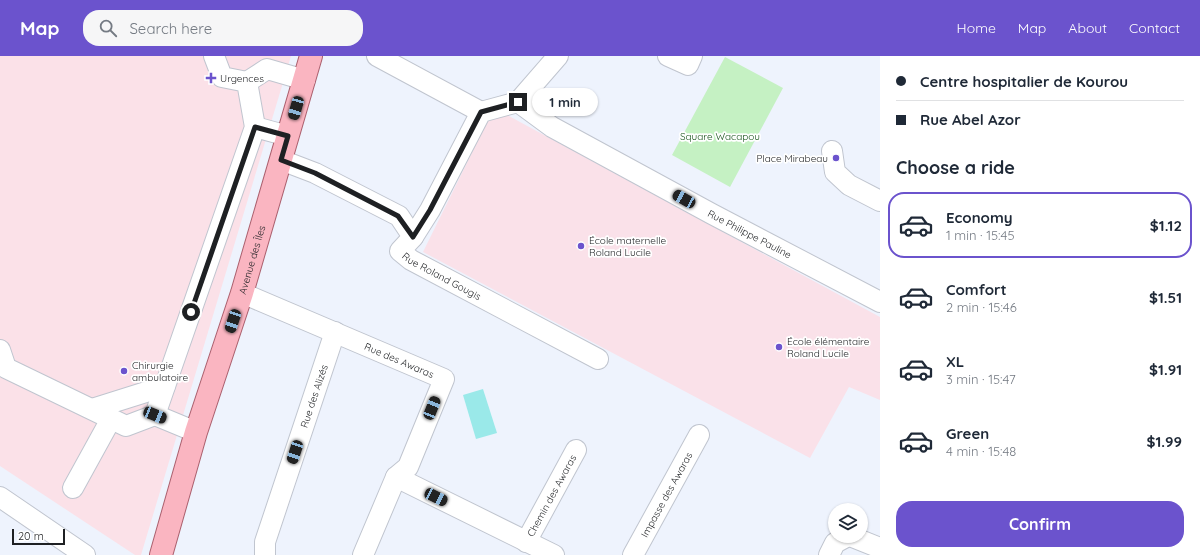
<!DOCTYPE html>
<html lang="en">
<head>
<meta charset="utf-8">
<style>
	body { margin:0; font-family:Quicksand,sans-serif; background:#f6f6f7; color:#1f2937; height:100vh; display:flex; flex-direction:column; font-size:15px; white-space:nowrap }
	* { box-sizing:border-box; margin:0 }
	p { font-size:13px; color:#747a83 }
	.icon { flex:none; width:22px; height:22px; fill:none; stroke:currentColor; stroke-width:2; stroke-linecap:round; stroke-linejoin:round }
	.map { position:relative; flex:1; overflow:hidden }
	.sheet { display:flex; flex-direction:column; background:#fff; width:320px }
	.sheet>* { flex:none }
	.hud { display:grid; align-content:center; height:88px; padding:0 16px; background:#fff }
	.tools { position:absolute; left:828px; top:447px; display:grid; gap:8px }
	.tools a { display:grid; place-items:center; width:40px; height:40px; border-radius:50%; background:#fff; box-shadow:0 1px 3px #0004; font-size:20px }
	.scale { position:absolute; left:12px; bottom:10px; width:53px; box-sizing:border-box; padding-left:4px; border:2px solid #1e2023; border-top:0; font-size:11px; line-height:14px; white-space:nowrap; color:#1e2023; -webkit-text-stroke:3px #fff; paint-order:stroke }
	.end { position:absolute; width:18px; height:18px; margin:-9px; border:5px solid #1e2023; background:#fff; box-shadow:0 0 0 2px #fff }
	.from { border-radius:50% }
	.bubble { position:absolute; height:28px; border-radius:14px; background:#fff; box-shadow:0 1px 3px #0004; font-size:13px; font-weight:800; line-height:28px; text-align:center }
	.car { position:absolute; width:12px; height:24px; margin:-12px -6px; border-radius:5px; box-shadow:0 0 3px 1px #0007; background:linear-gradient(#222 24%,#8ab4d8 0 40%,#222 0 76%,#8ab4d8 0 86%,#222 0) }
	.hud b { display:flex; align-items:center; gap:14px; height:38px; font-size:15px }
	.hud b+b { border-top:1px solid #e0e1e3 }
	.hud i { width:10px; height:10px; background:#1f2937 }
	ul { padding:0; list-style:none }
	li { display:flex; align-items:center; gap:12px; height:66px; margin:0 8px 6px; padding:0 8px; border:2px solid transparent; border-radius:16px }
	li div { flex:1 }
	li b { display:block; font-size:15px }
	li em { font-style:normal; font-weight:800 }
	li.on { border-color:#6b53cd }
	li>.icon { width:36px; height:36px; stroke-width:1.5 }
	h2 { padding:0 16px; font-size:18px; line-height:48px }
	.button { display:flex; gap:8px; margin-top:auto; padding:8px 16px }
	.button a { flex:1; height:46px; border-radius:16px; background:#6b53cd; color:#fff; font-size:16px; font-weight:800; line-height:46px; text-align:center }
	header { display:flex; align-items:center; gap:24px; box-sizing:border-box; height:56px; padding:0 20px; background:#6b53cd; color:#fff }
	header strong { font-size:19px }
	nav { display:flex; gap:22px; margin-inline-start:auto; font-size:14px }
	.search { width:280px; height:36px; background:#f6f6f7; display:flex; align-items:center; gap:10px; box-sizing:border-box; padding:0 14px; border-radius:16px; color:#747a83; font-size:15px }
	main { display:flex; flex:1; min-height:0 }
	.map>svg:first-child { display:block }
	.education { fill:#fae1e9 }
	.medical { fill:#fbe1e8 }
	.green { fill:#c5f1c3 }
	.water { fill:#9ae9e9 }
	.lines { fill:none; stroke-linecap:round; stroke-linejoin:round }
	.minor-casing { stroke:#c0c5cf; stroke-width:22 }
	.major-casing { stroke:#ab606e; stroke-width:24 }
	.minor { stroke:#fff; stroke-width:20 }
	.major { stroke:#fab5c1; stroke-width:22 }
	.route { stroke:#1e2023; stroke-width:5 }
	.poi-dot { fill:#6b53cd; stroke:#fff; stroke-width:1.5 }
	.labels { text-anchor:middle; stroke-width:3.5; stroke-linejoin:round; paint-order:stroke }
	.poi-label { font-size:10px; fill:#1e2023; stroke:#fff; text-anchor:start }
	.park-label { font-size:10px; fill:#165219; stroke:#fff }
	.street-label { font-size:10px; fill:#1e2023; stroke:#fff }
</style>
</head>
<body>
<header>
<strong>Map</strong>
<div class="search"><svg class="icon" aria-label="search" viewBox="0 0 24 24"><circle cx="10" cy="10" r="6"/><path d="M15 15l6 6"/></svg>Search here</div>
<nav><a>Home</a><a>Map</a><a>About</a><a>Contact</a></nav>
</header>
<main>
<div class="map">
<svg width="880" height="499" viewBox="0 0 880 499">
	<rect width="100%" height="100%" fill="#eef3fd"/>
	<polygon class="education" points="494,52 880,261 880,344 849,331 810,402 423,196"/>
	<polygon class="medical" points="0,0 291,0 141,499 135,499 0,410"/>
	<polygon class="green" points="725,1 783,32 730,131 672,99"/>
	<polygon class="water" points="483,333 497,377 476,383 463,339"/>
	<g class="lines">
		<defs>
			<g id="minor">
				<polyline points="377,0 481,56"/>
				<polyline points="668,0 688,9 692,0"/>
				<polyline points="247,26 267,13 305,24"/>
				<path id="s1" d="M518,46L552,71L712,158L880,246"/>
				<polyline points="255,71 288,80"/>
				<polyline points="832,95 835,116 849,129 880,145"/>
				<path id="s2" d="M281,104L315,117L399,160L413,181L400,195L411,204L598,303"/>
				<polyline points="413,181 430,154 481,56 518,46 558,0"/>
				<path id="s3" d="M242,237L444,323L408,411L396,421L363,499"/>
				<polyline points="0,294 6,312 126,370 155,359"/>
				<polyline points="92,353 165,330"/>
				<polyline points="196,376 155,359 255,71 247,26 222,21 214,0"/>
				<polyline points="396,421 554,499"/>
				<polyline points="73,432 111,363"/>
				<polyline points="0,441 85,499"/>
				<polyline points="850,480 880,492"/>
				<path id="s4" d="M526,486L576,394"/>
				<path id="s5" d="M265,499V486L335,276"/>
				<path id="s6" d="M633,499L699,379"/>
				<polyline points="829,499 835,487 848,480"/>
			</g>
			<g id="major">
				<path id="s7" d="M161,499L196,376L242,237L311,0"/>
			</g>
		</defs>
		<use href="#minor" class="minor-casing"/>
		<use href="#major" class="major-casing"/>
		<use href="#minor" class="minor"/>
		<use href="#major" class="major"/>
	</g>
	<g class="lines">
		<polyline class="route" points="191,256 255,71 288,80 281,104 315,117 398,160 413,181 430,154 481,56 518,46"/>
	</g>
	<g class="poi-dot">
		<path d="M209 16h4v4h4v4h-4v4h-4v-4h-4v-4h4z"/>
		<circle cx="836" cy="102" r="4"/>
		<circle cx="581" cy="190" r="4"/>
		<circle cx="779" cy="291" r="4"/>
		<circle cx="124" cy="315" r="4"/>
	</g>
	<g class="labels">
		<g class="poi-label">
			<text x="220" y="26">Urgences</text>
			<text x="828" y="106" text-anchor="end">Place Mirabeau</text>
			<text x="589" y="188">École maternelle<tspan x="589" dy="12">Roland Lucile</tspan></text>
			<text x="787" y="289">École élémentaire<tspan x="787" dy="12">Roland Lucile</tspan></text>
			<text x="132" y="313">Chirurgie<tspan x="132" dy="12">ambulatoire</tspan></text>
		</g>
		<g class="park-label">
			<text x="720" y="84">Square Wacapou</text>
		</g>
		<g class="street-label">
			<text dy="4" stroke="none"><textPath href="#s1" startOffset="267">Rue Philippe Pauline</textPath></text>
			<text dy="4" stroke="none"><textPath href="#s7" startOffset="309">Avenue des Îles</textPath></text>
			<text dy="4" stroke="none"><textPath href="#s2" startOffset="224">Rue Roland Gougis</textPath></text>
			<text dy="4" stroke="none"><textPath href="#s3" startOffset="171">Rue des Awaras</textPath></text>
			<text dy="4" stroke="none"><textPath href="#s5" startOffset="167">Rue des Alizés</textPath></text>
			<text dy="4" stroke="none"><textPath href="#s6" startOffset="69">Impasse des Awaras</textPath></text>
			<text dy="4" stroke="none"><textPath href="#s4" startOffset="53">Chemin des Awaras</textPath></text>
		</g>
	</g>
</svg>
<div class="tools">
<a><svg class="icon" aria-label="layers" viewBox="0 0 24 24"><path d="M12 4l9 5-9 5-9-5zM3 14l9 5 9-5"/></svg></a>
</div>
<div class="scale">20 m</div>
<i class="end from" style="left:191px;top:256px"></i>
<i class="end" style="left:518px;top:46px"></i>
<div class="bubble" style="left:532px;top:32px;width:66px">1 min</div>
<i class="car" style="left:296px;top:52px;rotate:196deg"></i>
<i class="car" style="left:684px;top:143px;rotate:299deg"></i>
<i class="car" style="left:233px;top:265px;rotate:198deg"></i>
<i class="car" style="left:432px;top:352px;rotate:22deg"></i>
<i class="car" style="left:155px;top:359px;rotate:112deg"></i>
<i class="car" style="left:295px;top:396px;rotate:198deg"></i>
<i class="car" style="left:436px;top:441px;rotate:116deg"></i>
</div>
<section class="sheet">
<div class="hud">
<b><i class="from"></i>Centre hospitalier de Kourou</b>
<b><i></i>Rue Abel Azor</b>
</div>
<h2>Choose a ride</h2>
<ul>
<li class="on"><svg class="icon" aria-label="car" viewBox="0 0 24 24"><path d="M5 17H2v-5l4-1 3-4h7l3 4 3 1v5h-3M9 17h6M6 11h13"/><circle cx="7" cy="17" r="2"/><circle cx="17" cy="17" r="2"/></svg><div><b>Economy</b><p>1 min · 15:45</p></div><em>$1.12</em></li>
<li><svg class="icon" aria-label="car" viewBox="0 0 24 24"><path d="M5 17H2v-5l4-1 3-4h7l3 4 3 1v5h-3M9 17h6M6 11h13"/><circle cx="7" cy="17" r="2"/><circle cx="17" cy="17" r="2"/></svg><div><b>Comfort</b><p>2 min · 15:46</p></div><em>$1.51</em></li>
<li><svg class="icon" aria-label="car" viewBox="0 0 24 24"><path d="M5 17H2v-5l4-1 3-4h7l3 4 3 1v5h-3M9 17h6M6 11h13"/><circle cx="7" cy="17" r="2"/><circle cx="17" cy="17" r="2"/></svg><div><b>XL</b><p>3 min · 15:47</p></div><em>$1.91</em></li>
<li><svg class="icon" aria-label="car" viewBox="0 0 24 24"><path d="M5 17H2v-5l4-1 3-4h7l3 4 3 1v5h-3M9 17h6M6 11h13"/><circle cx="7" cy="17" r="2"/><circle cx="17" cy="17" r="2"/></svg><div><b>Green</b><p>4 min · 15:48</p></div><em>$1.99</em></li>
</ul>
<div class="button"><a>Confirm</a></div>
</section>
</main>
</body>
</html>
